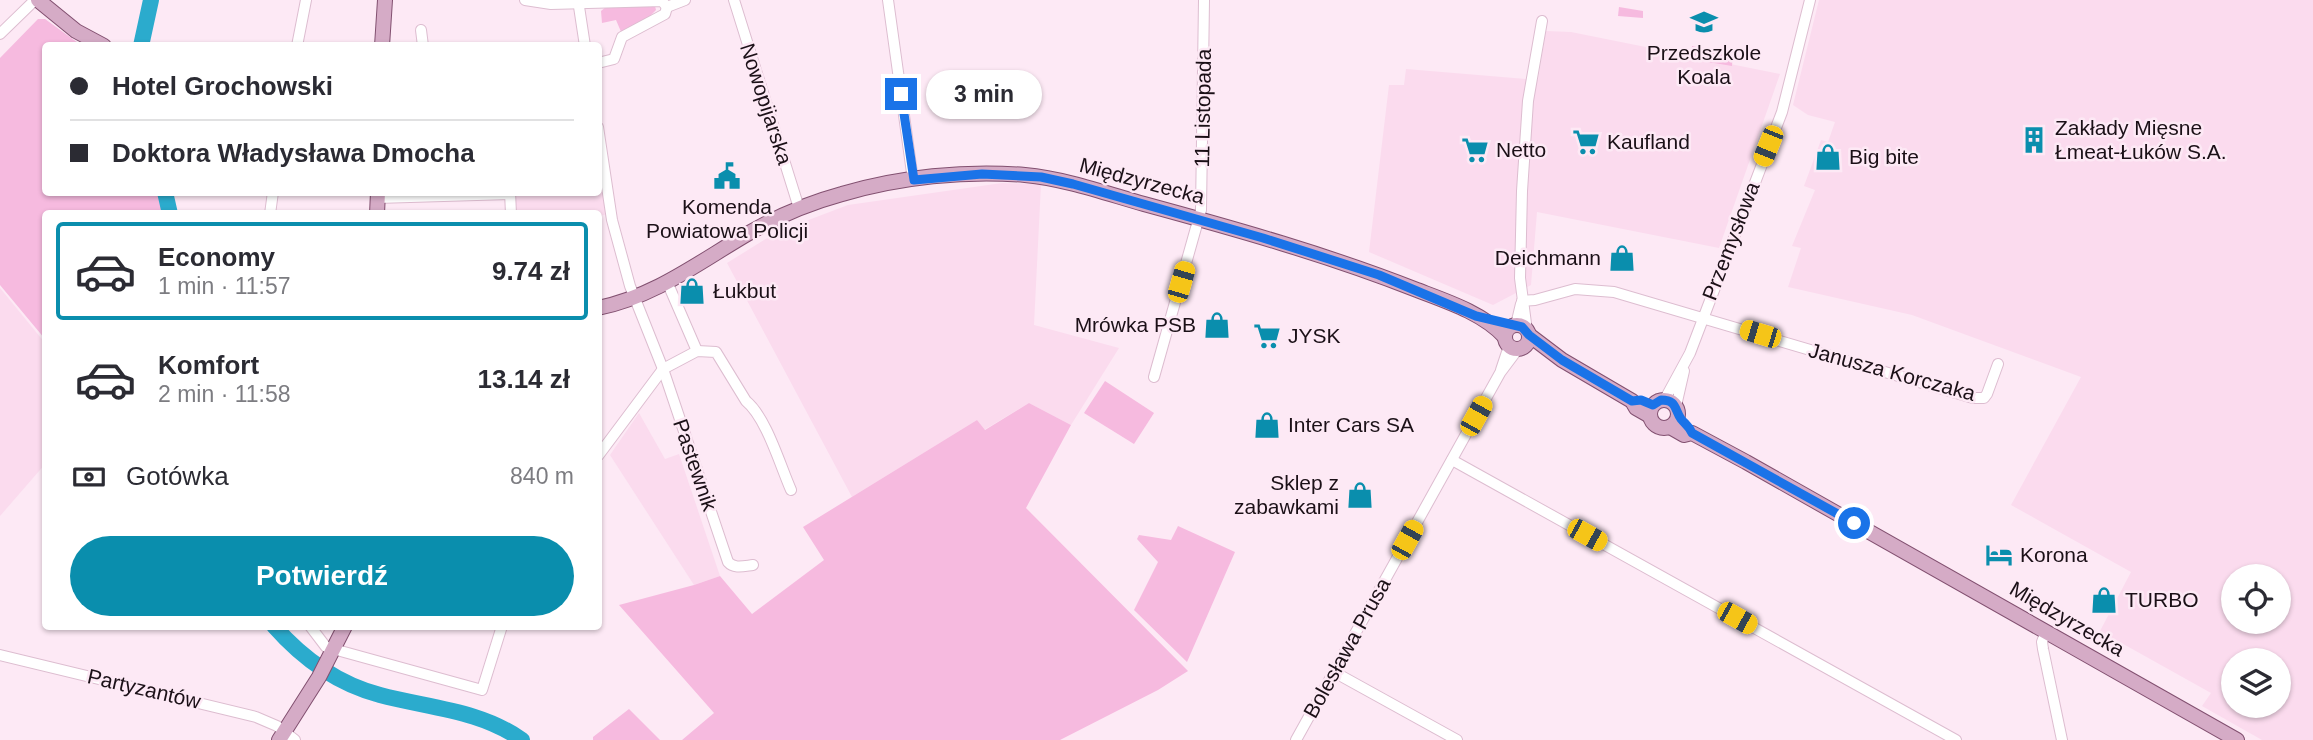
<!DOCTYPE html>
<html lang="pl">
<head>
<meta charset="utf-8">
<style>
	body { margin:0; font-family:Arial,sans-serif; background:#f7f7f7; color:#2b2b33; height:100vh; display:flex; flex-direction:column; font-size:26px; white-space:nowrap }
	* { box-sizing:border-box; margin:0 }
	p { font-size:23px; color:#7c7c81 }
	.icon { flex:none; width:38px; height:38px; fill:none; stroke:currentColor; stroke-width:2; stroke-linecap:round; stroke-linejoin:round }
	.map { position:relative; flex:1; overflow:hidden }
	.side { position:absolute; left:42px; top:210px; width:560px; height:420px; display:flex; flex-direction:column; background:#fff; border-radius:7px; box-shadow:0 2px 5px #0004 }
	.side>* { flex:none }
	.guide { position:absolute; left:42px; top:42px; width:560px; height:154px; border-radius:7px; box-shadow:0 2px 5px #0004; display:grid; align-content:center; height:154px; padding:0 28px; background:#fff }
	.tools { position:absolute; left:2221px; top:564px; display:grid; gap:14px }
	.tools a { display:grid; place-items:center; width:70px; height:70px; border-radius:50%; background:#fff; box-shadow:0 2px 5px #0004; font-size:35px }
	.end { position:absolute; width:32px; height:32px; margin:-16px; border:9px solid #1a73e8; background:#fff; box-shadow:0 0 0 4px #fff }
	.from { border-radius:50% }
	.bubble { position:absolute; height:49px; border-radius:24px; background:#fff; box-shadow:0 2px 5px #0004; font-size:23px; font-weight:800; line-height:49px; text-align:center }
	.car { position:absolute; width:21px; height:42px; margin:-21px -10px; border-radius:9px; box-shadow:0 0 5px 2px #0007; background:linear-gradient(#f5c518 24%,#345 0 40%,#f5c518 0 76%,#345 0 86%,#f5c518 0) }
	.guide b { display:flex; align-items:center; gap:24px; height:66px; font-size:26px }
	.guide b+b { border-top:2px solid #e1e1e2 }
	.guide i { width:18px; height:18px; background:#2b2b33 }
	ul { padding:12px 0 0; list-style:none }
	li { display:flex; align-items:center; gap:21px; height:98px; margin:0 14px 10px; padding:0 14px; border:4px solid transparent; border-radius:7px }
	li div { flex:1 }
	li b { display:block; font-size:26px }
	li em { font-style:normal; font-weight:800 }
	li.current { border-color:#0a8ead }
	li>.icon { width:63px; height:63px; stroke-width:1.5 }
	.pay { display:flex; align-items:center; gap:18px; height:77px; padding:0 28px; font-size:26px }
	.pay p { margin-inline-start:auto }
	.primary-button { display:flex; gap:14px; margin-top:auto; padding:14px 28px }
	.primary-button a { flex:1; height:80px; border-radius:42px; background:#0a8ead; color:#fff; font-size:28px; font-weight:800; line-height:80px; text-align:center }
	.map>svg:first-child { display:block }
	.built { fill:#fbdbee; fill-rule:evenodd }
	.green { fill:#f6badf }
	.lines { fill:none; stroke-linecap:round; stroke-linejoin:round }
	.river { stroke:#2babcd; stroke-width:16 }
	.minor-casing { stroke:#ddbdd0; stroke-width:12 }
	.major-casing { stroke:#825070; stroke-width:16 }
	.minor { stroke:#fff; stroke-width:10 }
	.major { stroke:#d5abc6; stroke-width:14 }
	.route { stroke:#1a73e8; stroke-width:9 }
	.labels { text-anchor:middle; stroke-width:5; stroke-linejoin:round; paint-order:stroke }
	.poi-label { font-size:21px; fill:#1b1017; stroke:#fde9f5; text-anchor:start }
	.street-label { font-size:21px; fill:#1b1017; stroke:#fde9f5 }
</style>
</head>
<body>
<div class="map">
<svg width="2313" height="740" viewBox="0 0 2313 740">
	<rect width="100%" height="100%" fill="#fde9f5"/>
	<g class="built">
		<path d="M1819,0H2313V740H2262L2202,706L2211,693L2100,631L2131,572L2011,505L2081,377L1912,315L1788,287L1801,248L1792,246L1815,190L1804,186L1821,140L1828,142L1835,122L1808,115L1793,105ZM2233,576H2278V621H2233ZM2233,660H2278V705H2233Z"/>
		<polygon points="1546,31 1571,32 1780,74 1719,248 1537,212 1531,285 1493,305 1369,252 1389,85 1404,85 1406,69 1538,80"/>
		<polygon points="599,146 608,214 599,216 598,214 517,213 515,193 598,192"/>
		<polygon points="1002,183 1041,184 1034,325 1119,348 1071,425 1029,403 984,430 977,420 852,497 727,263 777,232 848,205"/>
		<polygon points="0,288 45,343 46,463 0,516"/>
		<polygon points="639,413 665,459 679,454 720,576 694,585 610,455"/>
	</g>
	<g class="green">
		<polygon points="655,6 656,10 642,24 622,34 616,20 602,23 601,11 606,7"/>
		<polygon points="1619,7 1643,11 1643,18 1618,16"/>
		<polygon points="38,19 45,19 81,45 46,46 46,192 159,193 164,213 46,214 45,339 0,285 0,58"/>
		<polygon points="1692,46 1733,52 1732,66 1690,59"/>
		<polygon points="1105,381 1154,413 1134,444 1084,413"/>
		<polygon points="1029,403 1071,425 1026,508 1188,671 1158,690 1060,740 682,740 714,713 619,605 694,585 720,576 752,614 824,560 803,527 977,420 985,430"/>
		<polygon points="1178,526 1235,552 1187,662 1134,610 1158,562 1137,539 1139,535 1171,540"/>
		<polygon points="629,709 660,740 593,740 593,737"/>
	</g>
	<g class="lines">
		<g class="river">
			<polyline points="141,46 151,0"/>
			<polyline points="165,192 170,214"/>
			<path d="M274,626C303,659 338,684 380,695C429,708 480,710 522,740"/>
		</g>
		<defs>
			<g id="minor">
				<polyline points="525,0 551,4 662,1 667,7 685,0"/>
				<polyline points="578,0 585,46"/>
				<polyline points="734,0 799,208"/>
				<polyline points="888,0 913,180"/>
				<polyline points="421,30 423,46"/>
				<polyline points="0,34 35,0"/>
				<polyline points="297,46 306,0"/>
				<polyline points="598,63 614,59 622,37 665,14 667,7"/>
				<path d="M598,127L612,220L630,286L663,369L728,562C734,569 744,566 753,565"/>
				<polyline points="510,192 511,214"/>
				<polyline points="377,198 510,194"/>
				<polyline points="270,214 273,192"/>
				<polyline points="668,284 697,351"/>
				<polyline points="1522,301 1535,300 1575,289 1614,292 1973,398 1984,398 1987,394 1998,364"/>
				<polyline points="1516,325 1521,304"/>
				<polyline points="1527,331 1520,278 1522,191 1528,101 1542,21"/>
				<polyline points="1501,370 1509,346"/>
				<polyline points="1154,377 1201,210 1204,0"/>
				<polyline points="1665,399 1690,353 1782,112 1810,0"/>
				<polyline points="1676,406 1684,371"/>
				<path d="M598,456L663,369L697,351L716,352L746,401C766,417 780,465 791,490"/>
				<polyline points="1452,460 1956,740"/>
				<polyline points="310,626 326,647 482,690 502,626"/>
				<polyline points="2046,631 2042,642 2043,649 2062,740"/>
				<polyline points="0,655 256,717 277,726 295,740"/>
				<polyline points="1334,672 1457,740"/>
				<polyline points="1296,740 1500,373 1518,349"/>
			</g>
			<g id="major">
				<polyline points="38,0 76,31 104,46"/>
				<polyline points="382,46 385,0"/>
				<polyline points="377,214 378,192"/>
				<path d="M598,308C656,296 699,262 749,233C778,216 809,203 842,194C899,177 966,170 1025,175C1066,179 1105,193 1144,204C1236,229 1328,255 1417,290C1446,301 1483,313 1505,337"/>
				<circle cx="1517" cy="337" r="12"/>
				<polyline points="1529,335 1562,360 1632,401 1636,408 1650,416"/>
				<circle cx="1664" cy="414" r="14"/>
				<polyline points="1670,427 1684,435 1692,433 1746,462 2237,740"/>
				<polyline points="279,740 319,677 345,626"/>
			</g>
		</defs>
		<use href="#minor" class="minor-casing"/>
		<use href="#major" class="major-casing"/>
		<use href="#minor" class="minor"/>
		<use href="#major" class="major"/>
	</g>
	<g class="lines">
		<path class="route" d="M901,94L914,180L982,174L1041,177L1073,184L1263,238L1379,275L1476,316L1522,327L1529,335L1562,360L1632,401L1641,400L1653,405L1661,400C1677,400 1674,409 1681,419C1685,424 1689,426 1692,433L1854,523"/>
	</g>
	<defs>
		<symbol id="school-bare" viewBox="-9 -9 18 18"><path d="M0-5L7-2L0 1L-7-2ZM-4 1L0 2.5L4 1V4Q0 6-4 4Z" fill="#0a8ead" stroke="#fde9f5" stroke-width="2.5" paint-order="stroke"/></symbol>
		<symbol id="building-bare" viewBox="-9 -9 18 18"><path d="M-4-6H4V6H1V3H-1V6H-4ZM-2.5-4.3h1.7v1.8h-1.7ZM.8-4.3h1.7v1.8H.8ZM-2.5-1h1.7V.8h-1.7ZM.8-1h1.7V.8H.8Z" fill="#0a8ead" stroke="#fde9f5" stroke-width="2.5" paint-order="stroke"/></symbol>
		<symbol id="supermarket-bare" viewBox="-9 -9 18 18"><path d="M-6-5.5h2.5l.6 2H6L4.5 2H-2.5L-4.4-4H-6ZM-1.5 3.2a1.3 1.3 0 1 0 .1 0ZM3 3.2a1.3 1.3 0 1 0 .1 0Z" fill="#0a8ead" stroke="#fde9f5" stroke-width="2.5" paint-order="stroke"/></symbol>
		<symbol id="shop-bare" viewBox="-9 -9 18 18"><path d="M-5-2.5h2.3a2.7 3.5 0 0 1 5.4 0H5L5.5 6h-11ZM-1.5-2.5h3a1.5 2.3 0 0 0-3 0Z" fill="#0a8ead" stroke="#fde9f5" stroke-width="2.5" paint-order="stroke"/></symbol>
		<symbol id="civic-bare" viewBox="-9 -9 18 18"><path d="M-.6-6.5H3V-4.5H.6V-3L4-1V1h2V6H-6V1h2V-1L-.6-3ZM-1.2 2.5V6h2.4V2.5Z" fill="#0a8ead" stroke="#fde9f5" stroke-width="2.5" paint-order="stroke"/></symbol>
		<symbol id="hotel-bare" viewBox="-9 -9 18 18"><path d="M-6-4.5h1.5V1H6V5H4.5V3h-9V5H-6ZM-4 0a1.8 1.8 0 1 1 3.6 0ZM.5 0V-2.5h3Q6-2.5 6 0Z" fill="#0a8ead" stroke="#fde9f5" stroke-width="2.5" paint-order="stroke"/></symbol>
	</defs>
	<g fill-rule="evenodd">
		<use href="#school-bare" x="1685" y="3" width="38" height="38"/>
		<use href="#building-bare" x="2015" y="121" width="38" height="38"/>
		<use href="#supermarket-bare" x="1567" y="123" width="38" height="38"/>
		<use href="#supermarket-bare" x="1456" y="131" width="38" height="38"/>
		<use href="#shop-bare" x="1809" y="138" width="38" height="38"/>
		<use href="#civic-bare" x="708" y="157" width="38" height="38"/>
		<use href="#shop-bare" x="1603" y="239" width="38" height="38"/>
		<use href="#shop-bare" x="673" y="272" width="38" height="38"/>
		<use href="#shop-bare" x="1198" y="306" width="38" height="38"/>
		<use href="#supermarket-bare" x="1248" y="317" width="38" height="38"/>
		<use href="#shop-bare" x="1248" y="406" width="38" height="38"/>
		<use href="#shop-bare" x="1341" y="476" width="38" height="38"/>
		<use href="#hotel-bare" x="1980" y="536" width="38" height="38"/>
		<use href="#shop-bare" x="2085" y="581" width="38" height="38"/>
	</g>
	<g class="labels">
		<g class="poi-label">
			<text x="1704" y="60" text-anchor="middle">Przedszkole<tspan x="1704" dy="24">Koala</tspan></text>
			<text x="2055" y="135">Zakłady Mięsne<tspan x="2055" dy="24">Łmeat-Łuków S.A.</tspan></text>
			<text x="1607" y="149">Kaufland</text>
			<text x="1496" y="157">Netto</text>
			<text x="1849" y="164">Big bite</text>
			<text x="727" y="214" text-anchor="middle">Komenda<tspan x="727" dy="24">Powiatowa Policji</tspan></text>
			<text x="1601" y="265" text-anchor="end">Deichmann</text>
			<text x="713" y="298">Łukbut</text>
			<text x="1196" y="332" text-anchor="end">Mrówka PSB</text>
			<text x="1288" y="343">JYSK</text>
			<text x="1288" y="432">Inter Cars SA</text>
			<text x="1339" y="490" text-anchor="end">Sklep z<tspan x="1339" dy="24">zabawkami</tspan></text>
			<text x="2020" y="562">Korona</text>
			<text x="2125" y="607">TURBO</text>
		</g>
		<g class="street-label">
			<text transform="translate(766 104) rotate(72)" y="7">Nowopijarska</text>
			<text transform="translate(1203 108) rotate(-89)" y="7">11 Listopada</text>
			<text transform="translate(1142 181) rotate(15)" y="7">Międzyrzecka</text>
			<text transform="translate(1731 241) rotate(-69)" y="7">Przemysłowa</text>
			<text transform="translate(1892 372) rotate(15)" y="7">Janusza Korczaka</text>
			<text transform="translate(695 465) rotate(71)" y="7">Pastewnik</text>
			<text transform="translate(2067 619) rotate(30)" y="7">Międzyrzecka</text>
			<text transform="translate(1347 648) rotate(-61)" y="7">Bolesława Prusa</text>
			<text transform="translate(144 689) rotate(13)" y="7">Partyzantów</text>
		</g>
	</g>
</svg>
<div class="tools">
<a><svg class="icon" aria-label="locate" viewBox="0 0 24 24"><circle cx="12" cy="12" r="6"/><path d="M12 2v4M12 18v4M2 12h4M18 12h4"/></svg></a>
<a><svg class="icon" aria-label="layers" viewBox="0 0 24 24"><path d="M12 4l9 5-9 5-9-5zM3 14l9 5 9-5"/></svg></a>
</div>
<i class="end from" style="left:1854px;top:523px"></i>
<i class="end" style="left:901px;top:94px"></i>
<div class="bubble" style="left:926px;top:70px;width:116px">3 min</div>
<i class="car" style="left:1768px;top:146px;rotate:202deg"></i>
<i class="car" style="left:1181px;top:282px;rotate:16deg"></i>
<i class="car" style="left:1760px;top:334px;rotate:287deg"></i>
<i class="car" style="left:1476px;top:416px;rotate:29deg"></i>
<i class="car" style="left:1587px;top:535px;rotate:119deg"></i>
<i class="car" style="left:1407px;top:540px;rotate:29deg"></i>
<i class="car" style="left:1737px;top:618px;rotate:119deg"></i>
<div class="guide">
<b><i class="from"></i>Hotel Grochowski</b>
<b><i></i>Doktora Władysława Dmocha</b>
</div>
<section class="side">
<ul>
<li class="current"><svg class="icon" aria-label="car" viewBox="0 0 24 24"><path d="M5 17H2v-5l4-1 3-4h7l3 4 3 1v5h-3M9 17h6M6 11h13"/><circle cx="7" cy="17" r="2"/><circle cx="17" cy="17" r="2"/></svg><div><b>Economy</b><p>1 min · 11:57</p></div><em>9.74 zł</em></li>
<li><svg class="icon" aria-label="car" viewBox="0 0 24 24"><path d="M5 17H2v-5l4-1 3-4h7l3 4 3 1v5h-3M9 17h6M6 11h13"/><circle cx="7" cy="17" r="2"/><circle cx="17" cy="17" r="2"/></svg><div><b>Komfort</b><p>2 min · 11:58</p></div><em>13.14 zł</em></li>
</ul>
<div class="pay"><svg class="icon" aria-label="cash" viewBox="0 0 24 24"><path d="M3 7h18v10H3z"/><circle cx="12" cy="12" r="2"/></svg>Gotówka<p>840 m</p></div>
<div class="primary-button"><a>Potwierdź</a></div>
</section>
</div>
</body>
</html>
